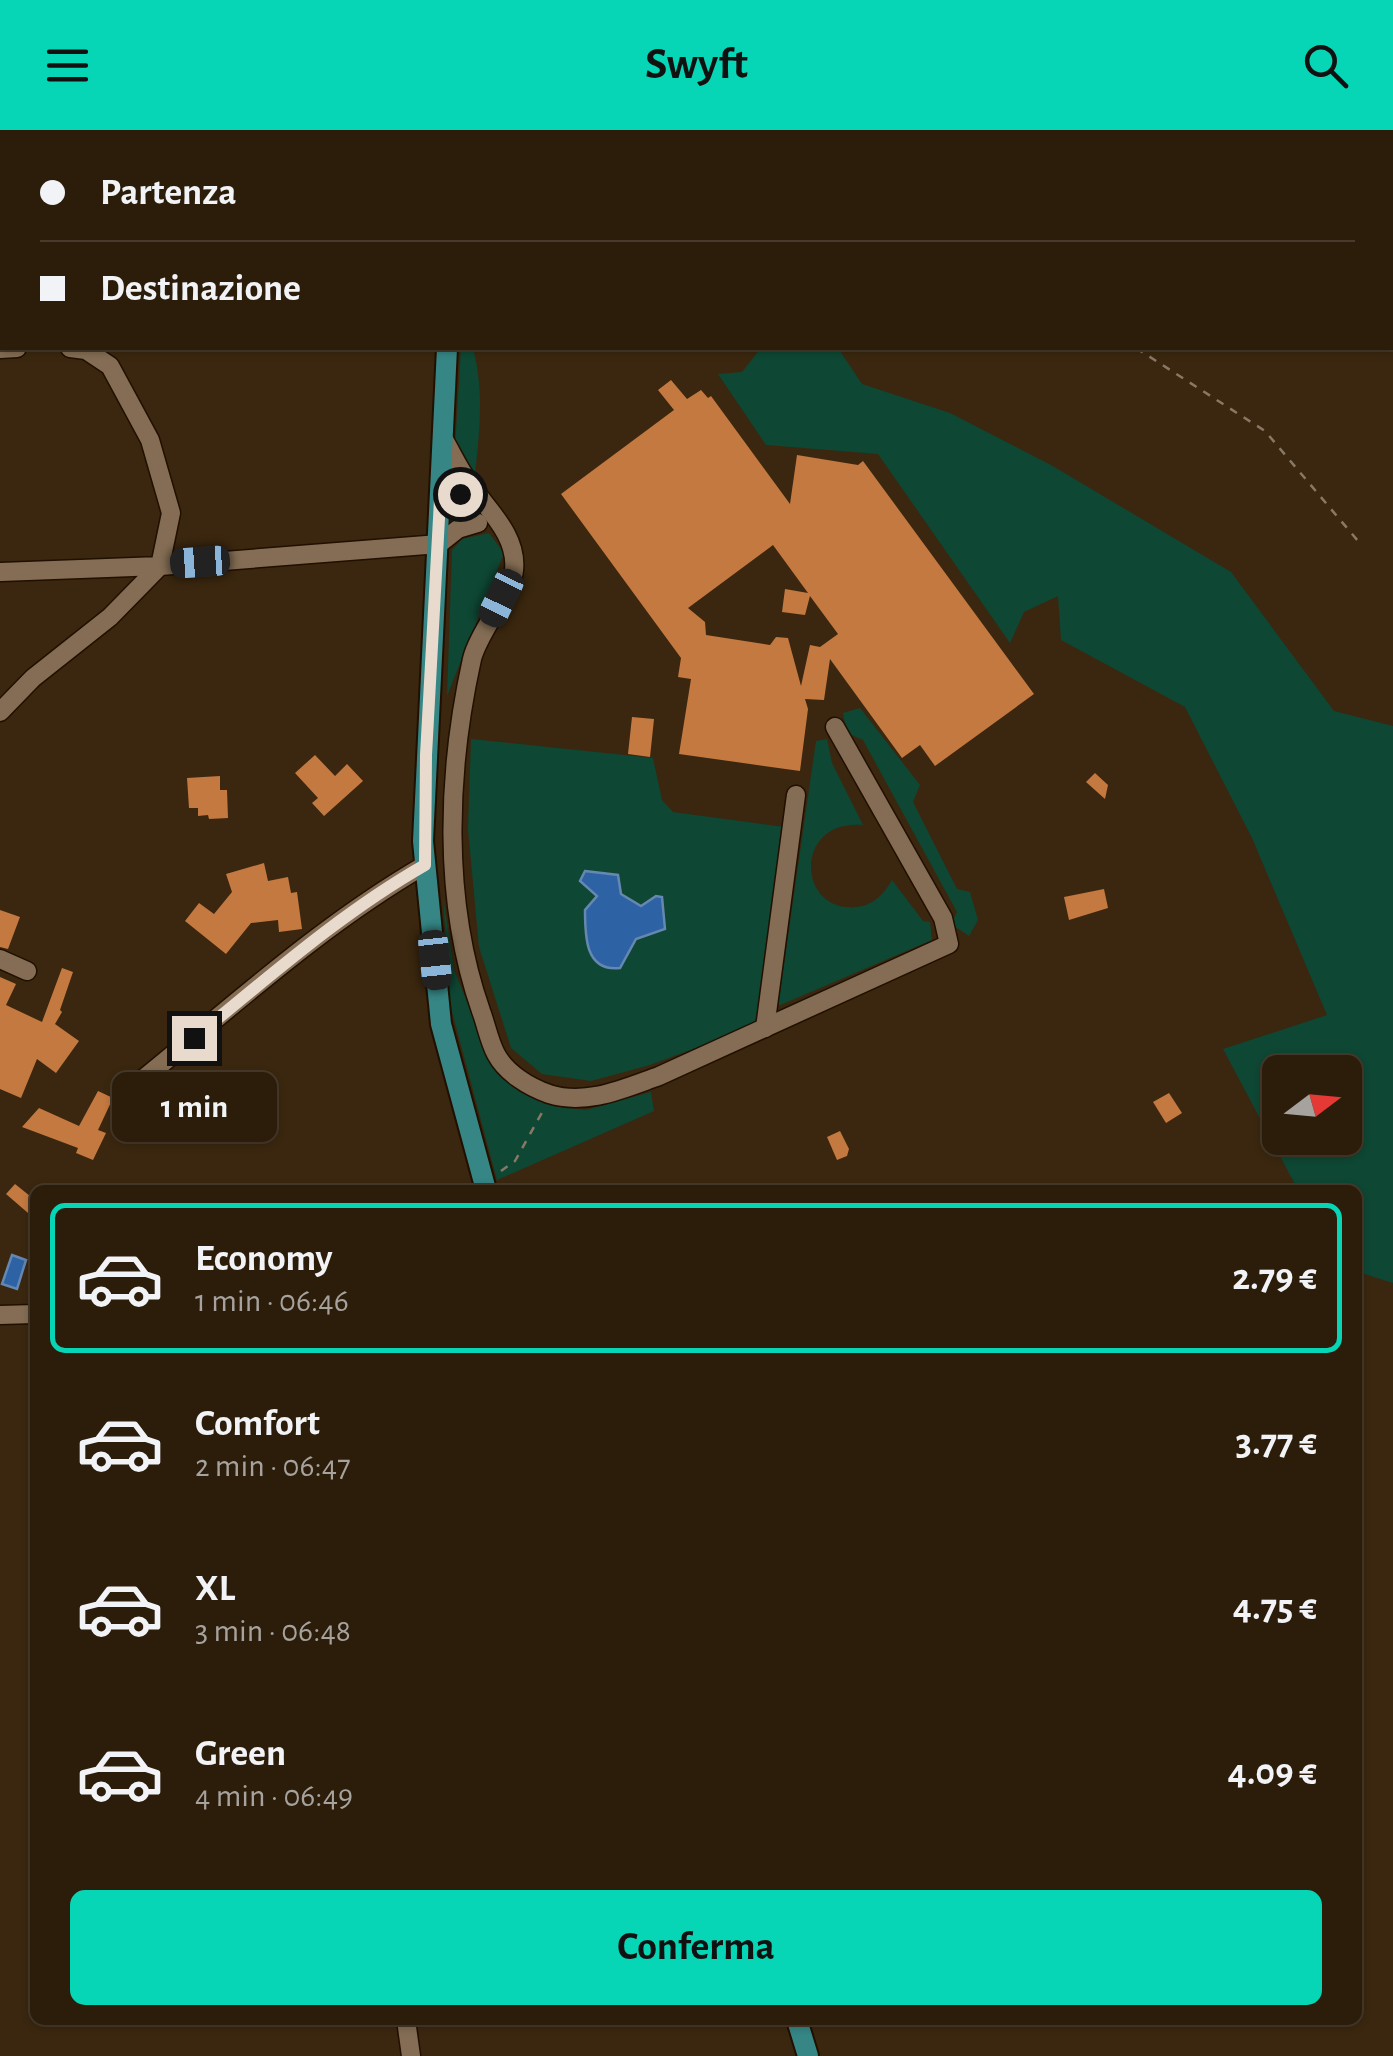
<!DOCTYPE html>
<html lang="it">
<head>
<meta charset="utf-8">
<style>
	body { margin:0; font-family:"Alegreya Sans",sans-serif; background:#342614; color:#f1f3f6; height:100vh; display:flex; flex-direction:column; font-size:38px; white-space:nowrap }
	* { box-sizing:border-box; margin:0 }
	p { font-size:32px; color:#a6a29d }
	.icon { flex:none; width:55px; height:55px; fill:none; stroke:currentColor; stroke-width:2; stroke-linecap:round; stroke-linejoin:round }
	.map { position:relative; flex:1; overflow:hidden }
	.panel { position:absolute; left:30px; top:1055px; width:1332px; height:840px; display:flex; flex-direction:column; background:#2c1d0b; border-radius:15px; box-shadow:0 2px 8px #0004,0 0 0 2px #483b2c }
	.panel>* { flex:none }
	.hud { position:absolute; left:0px; top:0px; width:1395px; height:220px; box-shadow:0 2px 8px #0004,0 0 0 2px #483b2c; display:grid; align-content:center; height:220px; padding:0 40px; background:#2c1d0b }
	.needle { width:65px; rotate:74deg }
	.tools { position:absolute; left:1262px; top:925px; display:grid; gap:20px }
	.tools a { display:grid; place-items:center; width:100px; height:100px; border-radius:15px; background:#2c1d0b; box-shadow:0 2px 8px #0004,0 0 0 2px #483b2c; font-size:50px }
	.end { position:absolute; width:45px; height:45px; margin:-22px; border:12px solid #e8dbcd; background:#111; box-shadow:0 0 0 5px #111 }
	.from { border-radius:50% }
	.bubble { position:absolute; height:70px; border-radius:15px; background:#2c1d0b; box-shadow:0 2px 8px #0004,0 0 0 2px #483b2c; font-size:32px; font-weight:600; line-height:70px; text-align:center }
	.car { position:absolute; width:30px; height:60px; margin:-30px -15px; border-radius:12px; box-shadow:0 0 8px 2px #0007; background:linear-gradient(#222 24%,#8ab4d8 0 40%,#222 0 76%,#8ab4d8 0 86%,#222 0) }
	.hud b { display:flex; align-items:center; gap:35px; height:95px; font-size:38px }
	.hud b+b { border-top:2px solid #483b2c }
	.hud i { width:25px; height:25px; background:#f1f3f6 }
	ul { padding:18px 0 0; list-style:none }
	li { display:flex; align-items:center; gap:30px; height:150px; margin:0 20px 15px; padding:0 20px; border:5px solid transparent; border-radius:15px }
	li div { flex:1 }
	li b { display:block; font-size:38px }
	li em { font-style:normal; font-weight:600 }
	li.current { border-color:#06d5b6 }
	li>.icon { width:90px; height:90px; stroke-width:1.5 }
	.primary-button { display:flex; gap:20px; margin-top:auto; padding:20px 40px }
	.primary-button a { flex:1; height:115px; border-radius:15px; background:#06d5b6; color:#111; font-size:40px; font-weight:600; line-height:115px; text-align:center }
	header { display:flex; justify-content:space-between; align-items:center; height:130px; padding:0 40px; background:#06d5b6; color:#111; font-size:45px; font-weight:600 }
	.map>svg:first-child { display:block }
	.green { fill:#0e4733; fill-rule:evenodd }
	.water { fill:#2d63a4; stroke:#6587b0; stroke-width:2.5 }
	.building { fill:#c47940; fill-rule:evenodd }
	.lines { fill:none; stroke-linecap:round; stroke-linejoin:round }
	.minor-casing { stroke:#210f00; stroke-width:21 }
	.major-casing { stroke:#210f00; stroke-width:24 }
	.path { stroke:#897865; stroke-width:2.5; stroke-dasharray:8 8; stroke-linecap:butt }
	.minor { stroke:#846d54; stroke-width:18 }
	.major { stroke:#358685; stroke-width:20 }
	.route { stroke:#e8dbcd; stroke-width:12 }
</style>
</head>
<body>
<header><svg class="icon" aria-label="menu" viewBox="0 0 24 24"><path d="M4 6h16M4 12h16M4 18h16"/></svg>Swyft<svg class="icon" aria-label="search" viewBox="0 0 24 24"><circle cx="10" cy="10" r="6"/><path d="M15 15l6 6"/></svg></header>
<div class="map">
<svg width="1393" height="1926" viewBox="0 0 1393 1926">
	<rect width="100%" height="100%" fill="#3b270f"/>
	<g class="green">
		<path d="M461,218H473C485,263 479,308 474,354L455,318Z"/>
		<path d="M761,218H838L862,254L950,283L1051,335L1231,442L1334,581L1393,596V1153L1358,1142V1060H1298L1223,919L1327,885L1252,708L1185,577L1061,510L1058,466L1024,482L1010,513L878,324L766,315L718,244L742,242ZM1345,942V1008H1280V942Z"/>
		<polygon points="489,403 504,423 447,566 452,420 462,409"/>
		<polygon points="860,578 920,655 913,672 957,759 970,762 978,790 969,806 951,794 957,782 863,610 847,603 843,583"/>
		<polygon points="471,609 653,628 662,670 673,682 785,697 757,895 650,935 591,951 542,944 511,918 479,817 468,699"/>
		<path d="M827,609L832,633L863,695C793,689 797,782 855,777C873,776 883,765 892,750L923,791L930,792L932,810L778,876L816,611Z"/>
		<polygon points="443,766 454,840 495,940 520,962 553,976 586,980 651,962 654,981 497,1050 450,874"/>
	</g>
	<g class="water">
		<path d="M585,741L618,745L621,764L641,776L656,766L662,767L665,799L636,809L620,838C585,842 585,806 585,780L597,766L580,751Z"/>
		<polygon points="12,1125 26,1130 17,1159 2,1154"/>
	</g>
	<g class="building">
		<path d="M671,250L687,269L701,260L708,268L711,266L790,374L797,325L858,335L863,331L1034,564L935,636L920,615L902,628L830,529L824,570L805,569L808,579L800,641L679,624L691,549L678,547L681,528L561,364L674,280L658,260ZM773,415L808,463L785,459L782,482L805,485L810,466L838,504L820,517L810,515L801,556L788,508L776,507L770,515L706,505L705,492L688,478Z"/>
		<polygon points="632,587 654,589 650,627 628,624"/>
		<polygon points="315,625 335,646 347,634 363,651 324,686 312,673 318,668 295,643"/>
		<polygon points="1095,643 1108,655 1105,669 1086,652"/>
		<polygon points="220,646 220,660 227,660 228,688 209,689 208,685 198,686 198,678 189,678 187,648"/>
		<polygon points="264,733 268,751 288,747 291,763 297,762 302,799 279,802 278,790 251,793 226,824 185,791 199,773 214,784 232,762 226,744"/>
		<polygon points="1104,759 1108,778 1069,790 1064,767"/>
		<polygon points="0,780 20,787 8,819 0,817"/>
		<polygon points="62,838 73,842 60,880 62,882 55,894 79,911 56,943 37,929 21,968 0,959 0,847 16,854 6,875 42,892"/>
		<polygon points="98,961 113,968 98,1000 106,1003 93,1030 76,1023 78,1018 22,997 39,978 79,996"/>
		<polygon points="1169,963 1182,983 1166,993 1153,972"/>
		<polygon points="840,1001 849,1019 847,1026 837,1030 827,1007"/>
		<polygon points="15,1054 35,1070 35,1089 6,1064"/>
	</g>
	<g class="lines">
		<defs>
			<g id="minor">
				<polyline points="0,219 17,218"/>
				<path d="M443,308C451,321 457,335 466,348C483,376 518,403 514,440C513,461 478,503 472,529C447,642 442,770 481,881C486,894 489,911 496,924C506,943 529,957 549,964C587,976 625,958 659,946L949,814L943,788L835,597"/>
				<polyline points="1,442 160,436 171,383 150,310 110,236 86,220 70,218"/>
				<polyline points="0,582 33,548 110,487 160,436 439,414 458,399 478,393"/>
				<polyline points="0,829 27,841"/>
				<polyline points="765,898 796,665"/>
				<path d="M137,954C231,878 321,795 425,735"/>
				<polyline points="0,1185 35,1184"/>
				<polyline points="406,1890 411,1926"/>
			</g>
			<g id="major">
				<polyline points="457,2 457,0"/>
				<polyline points="447,218 423,711 441,894 486,1060"/>
				<polyline points="797,1890 808,1926"/>
			</g>
		</defs>
		<use href="#minor" class="minor-casing"/>
		<use href="#major" class="major-casing"/>
		<g class="path">
			<polyline points="802,0 805,2"/>
			<polyline points="1221,0 1223,2"/>
			<polyline points="1136,218 1265,301 1358,411"/>
			<polyline points="501,1041 515,1031 544,979"/>
		</g>
		<use href="#minor" class="minor"/>
		<use href="#major" class="major"/>
	</g>
	<g class="lines">
		<path class="route" d="M194,908C269,847 341,783 425,735L426,625L440,370L460,364"/>
	</g>
</svg>
<div class="tools">
<a><svg class="needle" viewBox="-14 -14 28 28"><path d="M0-13l5 13h-10z" fill="#e53935"/><path d="M0 13l5-13h-10z" fill="#a6a29d"/></svg></a>
</div>
<i class="end from" style="left:460px;top:364px"></i>
<i class="end" style="left:194px;top:908px"></i>
<div class="bubble" style="left:112px;top:942px;width:165px">1 min</div>
<i class="car" style="left:200px;top:432px;rotate:266deg"></i>
<i class="car" style="left:501px;top:468px;rotate:206deg"></i>
<i class="car" style="left:435px;top:830px;rotate:174deg"></i>
<div class="hud">
<b><i class="from"></i>Partenza</b>
<b><i></i>Destinazione</b>
</div>
<section class="panel">
<ul>
<li class="current"><svg class="icon" aria-label="car" viewBox="0 0 24 24"><path d="M5 17H2v-5l4-1 3-4h7l3 4 3 1v5h-3M9 17h6M6 11h13"/><circle cx="7" cy="17" r="2"/><circle cx="17" cy="17" r="2"/></svg><div><b>Economy</b><p>1 min · 06:46</p></div><em>2.79 €</em></li>
<li><svg class="icon" aria-label="car" viewBox="0 0 24 24"><path d="M5 17H2v-5l4-1 3-4h7l3 4 3 1v5h-3M9 17h6M6 11h13"/><circle cx="7" cy="17" r="2"/><circle cx="17" cy="17" r="2"/></svg><div><b>Comfort</b><p>2 min · 06:47</p></div><em>3.77 €</em></li>
<li><svg class="icon" aria-label="car" viewBox="0 0 24 24"><path d="M5 17H2v-5l4-1 3-4h7l3 4 3 1v5h-3M9 17h6M6 11h13"/><circle cx="7" cy="17" r="2"/><circle cx="17" cy="17" r="2"/></svg><div><b>XL</b><p>3 min · 06:48</p></div><em>4.75 €</em></li>
<li><svg class="icon" aria-label="car" viewBox="0 0 24 24"><path d="M5 17H2v-5l4-1 3-4h7l3 4 3 1v5h-3M9 17h6M6 11h13"/><circle cx="7" cy="17" r="2"/><circle cx="17" cy="17" r="2"/></svg><div><b>Green</b><p>4 min · 06:49</p></div><em>4.09 €</em></li>
</ul>
<div class="primary-button"><a>Conferma</a></div>
</section>
</div>
</body>
</html>
